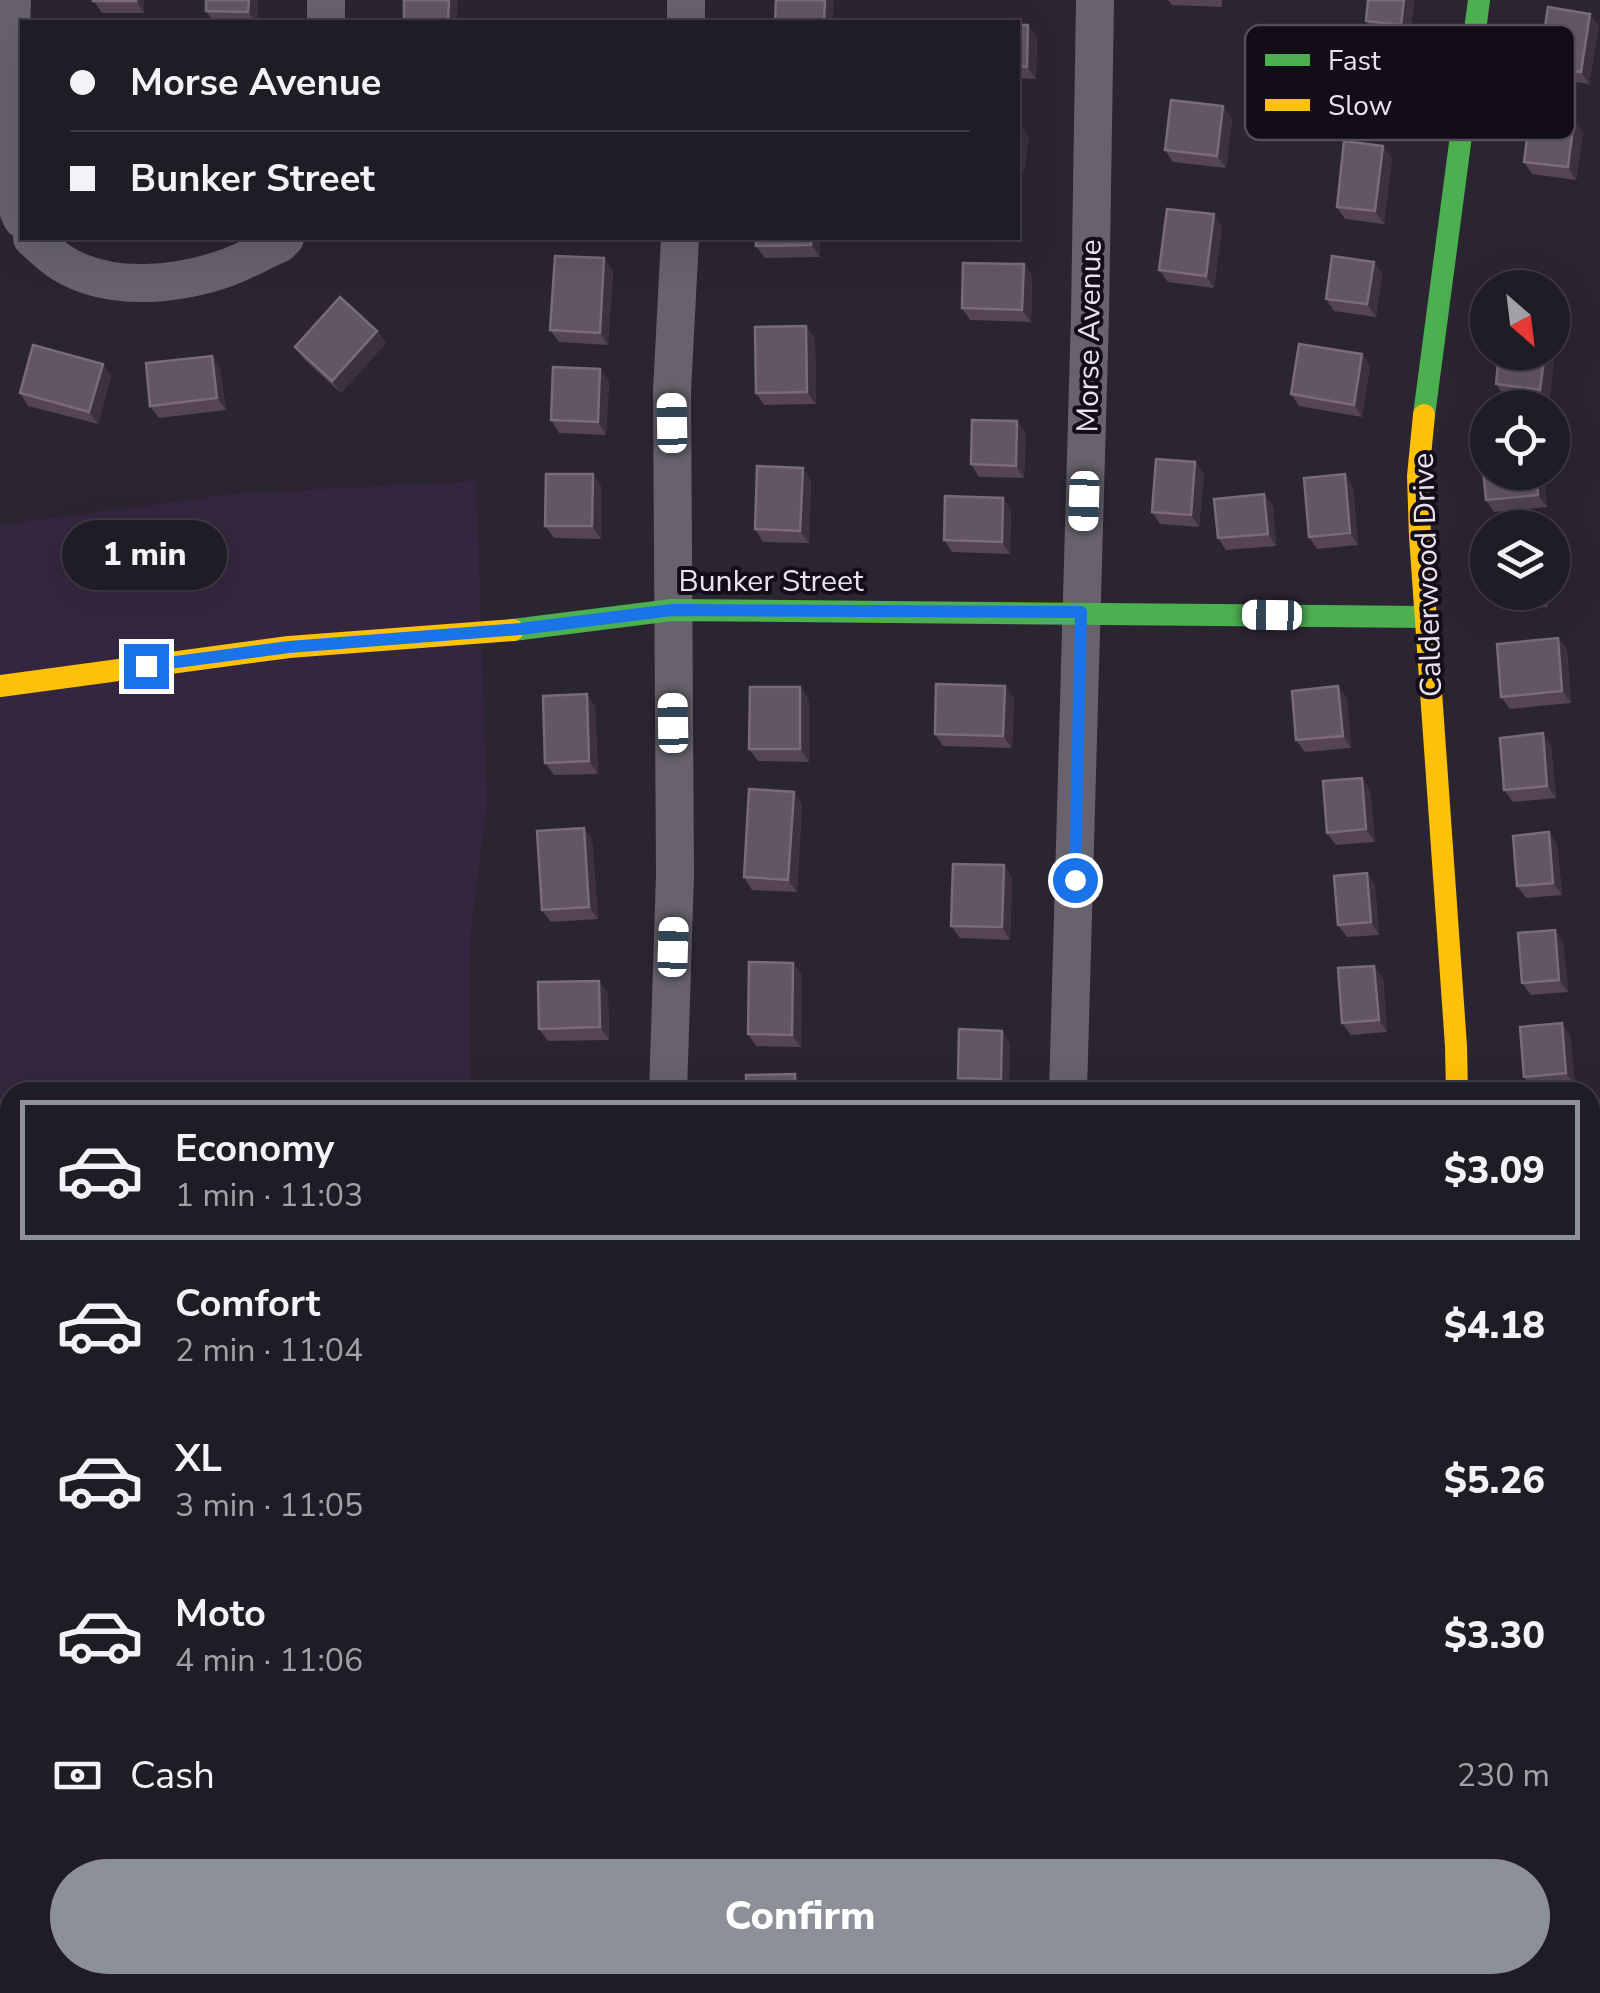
<!DOCTYPE html>
<html lang="en">
<head>
<meta charset="utf-8">
<style>
	body { margin:0; font-family:"Nunito Sans",sans-serif; background:#28252d; color:#f1f3f6; height:100vh; display:flex; flex-direction:column; font-size:38px; white-space:nowrap }
	* { box-sizing:border-box; margin:0 }
	p { font-size:32px; color:#a2a1a7 }
	.icon { flex:none; width:55px; height:55px; fill:none; stroke:currentColor; stroke-width:2; stroke-linecap:round; stroke-linejoin:round }
	.map { position:relative; flex:1; overflow:hidden }
	.details { position:absolute; left:0px; top:1082px; width:1600px; height:912px; display:flex; flex-direction:column; background:#201c25; border-radius:30px 30px 0 0; box-shadow:0 10px 40px #0002,0 0 0 2px #3d3a42 }
	.details>* { flex:none }
	.hud { position:absolute; left:20px; top:20px; width:1000px; height:220px; border-radius:0px; box-shadow:0 10px 40px #0002,0 0 0 2px #3d3a42; display:grid; align-content:center; height:220px; padding:0 50px; background:#201c25 }
	.needle { width:65px; rotate:152deg }
	.buttons { position:absolute; left:1470px; top:270px; display:grid; gap:20px }
	.buttons a { display:grid; place-items:center; width:100px; height:100px; border-radius:50%; background:#201c25; box-shadow:0 10px 40px #0002,0 0 0 2px #3d3a42; font-size:50px }
	.end { position:absolute; width:45px; height:45px; margin:-22px; border:12px solid #1a73e8; background:#fff; box-shadow:0 0 0 5px #fff }
	.from { border-radius:50% }
	.bubble { position:absolute; height:70px; border-radius:35px; background:#201c25; box-shadow:0 10px 40px #0002,0 0 0 2px #3d3a42; font-size:32px; font-weight:800; line-height:70px; text-align:center }
	.car { position:absolute; width:30px; height:60px; margin:-30px -15px; border-radius:12px; box-shadow:0 0 8px 2px #0007; background:linear-gradient(#fff 24%,#345 0 40%,#fff 0 76%,#345 0 86%,#fff 0) }
	.hud b { display:flex; align-items:center; gap:35px; height:95px; font-size:38px }
	.hud b+b { border-top:2px solid #3d3a42 }
	.hud i { width:25px; height:25px; background:#f1f3f6 }
	ul { padding:18px 0 0; list-style:none }
	li { display:flex; align-items:center; gap:30px; height:140px; margin:0 20px 15px; padding:0 30px; border:5px solid transparent; border-radius:0px }
	li div { flex:1 }
	li b { display:block; font-size:38px }
	li em { font-style:normal; font-weight:800 }
	li.on { border-color:#8c9099 }
	li>.icon { width:90px; height:90px; stroke-width:1.5 }
	.pay { display:flex; align-items:center; gap:25px; height:110px; padding:0 50px; font-size:38px }
	.pay p { margin-inline-start:auto }
	.cta { display:flex; gap:20px; margin-top:auto; padding:20px 50px }
	.cta a { flex:1; height:115px; border-radius:60px; background:#8c9099; color:#fff; font-size:40px; font-weight:800; line-height:115px; text-align:center }
	.map>svg:first-child { display:block }
	.built { fill:#352640 }
	.lines { fill:none; stroke-linecap:round; stroke-linejoin:round }
	.street { stroke:#67626c; stroke-width:38 }
	.fast { stroke:#4caf50; stroke-width:22 }
	.slow { stroke:#ffc107; stroke-width:22 }
	.wall { fill:#544455 }
	.shaded-wall { fill:#3d303f }
	.building { fill:#645565; stroke:#796b7b; stroke-width:2.5 }
	.route { stroke:#1a73e8; stroke-width:12 }
	.labels { text-anchor:middle; stroke-width:8; stroke-linejoin:round; paint-order:stroke }
	.street-label { font-size:30px; fill:#e9e1f0; stroke:#120d16 }
	.key { fill:#120d16; stroke:#524d57; stroke-width:2.5 }
	.key-label { font-size:28px; fill:#e9e1f0 }
</style>
</head>
<body>
<div class="map">
<svg width="1600" height="1993" viewBox="0 0 1600 1993">
	<rect width="100%" height="100%" fill="#2b2531"/>
	<polygon class="built" points="476,481 487,805 470,936 469,1092 10,1092 10,1985 441,1985 441,1993 0,1993 0,525 232,494"/>
	<g class="lines">
		<g class="street">
			<path d="M12,0C11,27 11,53 9,79C6,127 0,174 22,219"/>
			<polyline points="326,22 326,0"/>
			<polyline points="686,22 686,0"/>
			<path d="M32,238C41,246 51,256 62,263C110,293 179,285 229,267C247,260 262,251 279,244L285,238"/>
			<polyline points="668,1092 675,875 672,391 680,238"/>
			<polyline points="1068,1092 1090,314 1095,0"/>
			<polyline points="1590,1220 1600,1220"/>
			<polyline points="679,1985 679,1993"/>
			<polyline points="1504,1985 1505,1993"/>
		</g>
		<g class="fast">
			<polyline points="1424,415 1479,0"/>
			<polyline points="513,630 672,610 1425,617"/>
		</g>
		<g class="slow">
			<polyline points="1424,415 1418,476 1420,536 1456,1046 1457,1092"/>
			<polyline points="0,686 289,647 513,630"/>
		</g>
	</g>
	<g class="wall">
		<polygon points="93,0 144,0 144,13 102,13"/>
		<polygon points="258,0 257,22 214,22 206,11"/>
		<polygon points="1168,0 1222,0 1222,7 1172,5"/>
		<polygon points="1414,0 1410,37 1374,33 1366,21"/>
		<polygon points="1018,25 1037,37 1036,79 1018,78"/>
		<polygon points="1599,26 1589,84 1547,77 1539,65"/>
		<polygon points="1406,77 1399,127 1361,123 1353,111"/>
		<polygon points="1223,106 1232,119 1226,168 1173,162 1165,150"/>
		<polygon points="1583,132 1576,180 1532,174 1524,162"/>
		<polygon points="1392,158 1384,224 1345,219 1337,207"/>
		<polygon points="1222,227 1214,288 1168,282 1159,270"/>
		<polygon points="756,238 820,238 820,257 765,258 756,246"/>
		<polygon points="1374,262 1382,274 1376,317 1334,311 1326,299"/>
		<polygon points="1024,264 1032,276 1031,322 970,320 962,308"/>
		<polygon points="613,271 608,345 559,342 550,330"/>
		<polygon points="377,331 386,343 341,393 304,359 295,347"/>
		<polygon points="815,338 816,404 764,405 756,393"/>
		<polygon points="1555,353 1549,402 1504,396 1496,384"/>
		<polygon points="1362,354 1370,366 1362,417 1299,406 1291,394"/>
		<polygon points="212,356 220,368 226,410 159,418 150,406"/>
		<polygon points="103,364 111,376 98,424 28,406 20,393"/>
		<polygon points="609,381 606,435 559,433 551,420"/>
		<polygon points="1026,433 1024,478 979,477 971,464"/>
		<polygon points="1195,462 1204,474 1199,527 1160,524 1152,512"/>
		<polygon points="1488,472 1544,472 1547,507 1494,512 1486,500"/>
		<polygon points="593,474 601,486 601,539 554,538 545,526"/>
		<polygon points="811,480 809,543 763,542 755,529"/>
		<polygon points="1353,487 1358,545 1317,549 1309,537"/>
		<polygon points="1264,494 1273,506 1276,546 1226,550 1218,538"/>
		<polygon points="1003,498 1011,510 1010,554 952,552 944,540"/>
		<polygon points="1546,592 1548,607 1509,610 1500,598"/>
		<polygon points="1558,638 1567,650 1571,703 1510,709 1501,697"/>
		<polygon points="800,687 809,700 809,762 758,761 749,749"/>
		<polygon points="1014,698 1012,748 943,746 935,734"/>
		<polygon points="1347,698 1351,748 1305,752 1296,740"/>
		<polygon points="595,706 598,774 554,775 545,763"/>
		<polygon points="1543,733 1551,746 1556,798 1513,802 1504,790"/>
		<polygon points="1362,778 1370,790 1375,842 1336,845 1327,833"/>
		<polygon points="802,804 797,892 752,890 744,877"/>
		<polygon points="584,828 592,840 598,919 551,922 542,910"/>
		<polygon points="1549,832 1557,845 1562,895 1526,898 1517,886"/>
		<polygon points="1004,865 1012,878 1010,940 960,938 951,926"/>
		<polygon points="1367,873 1375,886 1379,935 1347,937 1338,925"/>
		<polygon points="1555,930 1563,942 1568,992 1531,995 1522,983"/>
		<polygon points="802,975 801,1047 756,1046 748,1034"/>
		<polygon points="1383,978 1387,1032 1351,1035 1342,1023"/>
		<polygon points="608,993 609,1040 548,1041 539,1029"/>
		<polygon points="1570,1035 1575,1085 1533,1089 1524,1077"/>
		<polygon points="1010,1043 1009,1091 966,1090 958,1078"/>
		<polygon points="1590,1282 1600,1285 1600,1344 1590,1345"/>
		<polygon points="1590,1620 1600,1623 1600,1709 1590,1710"/>
		<rect x="1590" y="1750" width="10" height="97"/>
		<polygon points="1590,1872 1600,1872 1600,1947 1590,1948"/>
	</g>
	<g class="shaded-wall">
		<polygon points="136,0 144,0 144,13"/>
		<polygon points="249,0 258,0 257,22 248,12"/>
		<polygon points="449,0 458,0 457,22 448,22"/>
		<polygon points="825,0 834,0 833,22 824,22"/>
		<polygon points="1404,0 1414,0 1410,37 1401,25"/>
		<polygon points="1590,14 1599,26 1589,84 1581,72"/>
		<polygon points="1028,25 1037,37 1036,79 1027,67"/>
		<polygon points="1397,64 1406,77 1399,127 1391,115"/>
		<polygon points="1223,106 1232,119 1226,168 1217,156"/>
		<polygon points="1574,120 1583,132 1576,180 1568,167"/>
		<polygon points="1021,125 1029,137 1024,175 1018,165"/>
		<polygon points="1383,146 1392,158 1384,224 1375,211"/>
		<polygon points="1214,214 1222,227 1214,288 1206,276"/>
		<polygon points="811,238 820,238 820,257 811,245"/>
		<polygon points="604,258 613,271 608,345 600,333"/>
		<polygon points="1374,262 1382,274 1376,317 1367,304"/>
		<polygon points="1024,264 1032,276 1031,322 1022,310"/>
		<polygon points="806,326 815,338 816,404 807,392"/>
		<polygon points="377,331 386,343 341,393 332,381"/>
		<polygon points="1552,350 1555,353 1549,402 1540,390 1545,352 1552,352"/>
		<polygon points="1362,354 1370,366 1362,417 1354,405"/>
		<polygon points="212,356 220,368 226,410 217,398"/>
		<polygon points="103,364 111,376 98,424 89,412"/>
		<polygon points="600,369 609,381 606,435 598,422"/>
		<polygon points="1017,421 1026,433 1024,478 1016,466"/>
		<polygon points="1195,462 1204,474 1199,527 1191,515"/>
		<polygon points="803,468 811,480 809,543 800,531"/>
		<polygon points="1536,472 1544,472 1547,507 1538,495"/>
		<polygon points="593,474 601,486 601,539 592,526"/>
		<polygon points="1345,474 1353,487 1358,545 1350,533"/>
		<polygon points="1264,494 1273,506 1276,546 1268,534"/>
		<polygon points="1003,498 1011,510 1010,554 1002,542"/>
		<polygon points="1539,592 1546,592 1548,607 1539,595"/>
		<polygon points="1558,638 1567,650 1571,703 1562,691"/>
		<polygon points="1005,686 1014,698 1012,748 1003,736"/>
		<polygon points="1338,686 1347,698 1351,748 1343,736"/>
		<polygon points="800,687 809,700 809,762 800,749"/>
		<polygon points="587,694 595,706 598,774 589,761"/>
		<polygon points="1543,733 1551,746 1556,798 1547,786"/>
		<polygon points="1362,778 1370,790 1375,842 1366,829"/>
		<polygon points="794,792 802,804 797,892 788,880"/>
		<polygon points="584,828 592,840 598,919 589,907"/>
		<polygon points="1549,832 1557,845 1562,895 1553,883"/>
		<polygon points="1004,865 1012,878 1010,940 1002,927"/>
		<polygon points="1367,873 1375,886 1379,935 1371,922"/>
		<polygon points="1555,930 1563,942 1568,992 1559,980"/>
		<polygon points="793,963 802,975 801,1047 792,1035"/>
		<polygon points="1374,966 1383,978 1387,1032 1379,1020"/>
		<polygon points="599,981 608,993 609,1040 600,1027"/>
		<polygon points="1562,1023 1570,1035 1575,1085 1566,1073"/>
		<polygon points="1002,1031 1010,1043 1009,1091 1001,1079"/>
		<polygon points="795,1074 804,1087 804,1092 795,1092"/>
		<polygon points="1590,1511 1593,1574 1590,1569"/>
		<rect x="609" y="1985" width="12" height="8"/>
		<polygon points="1221,1985 1233,1985 1231,1993 1220,1993"/>
		<polygon points="1428,1985 1436,1985 1437,1993 1429,1993"/>
	</g>
	<g class="building">
		<rect x="93" y="0" width="43" height="1"/>
		<polygon points="206,0 249,0 248,12 206,11"/>
		<polygon points="404,0 449,0 448,22 404,22"/>
		<polygon points="776,0 825,0 824,22 775,22"/>
		<polygon points="1368,0 1404,0 1401,25 1366,21"/>
		<polygon points="1548,7 1590,14 1581,72 1539,65"/>
		<polygon points="1018,25 1028,25 1027,67 1018,66"/>
		<polygon points="1171,100 1223,106 1217,156 1165,150"/>
		<polygon points="1530,114 1574,120 1568,167 1524,162"/>
		<polygon points="1018,124 1021,125 1018,149"/>
		<polygon points="1344,141 1383,146 1375,211 1337,207"/>
		<polygon points="1167,209 1214,214 1206,276 1159,270"/>
		<polygon points="756,238 811,238 811,245 756,246"/>
		<polygon points="555,256 604,258 600,333 550,330"/>
		<polygon points="1332,256 1374,262 1367,304 1326,299"/>
		<polygon points="963,263 1024,264 1022,310 962,308"/>
		<polygon points="340,297 377,331 332,381 295,347"/>
		<polygon points="806,326 807,392 756,393 755,327"/>
		<polygon points="1299,344 1362,354 1354,405 1291,394"/>
		<polygon points="33,345 103,364 89,412 20,393"/>
		<polygon points="1499,352 1545,352 1540,390 1496,384"/>
		<polygon points="212,356 217,398 150,406 146,363"/>
		<polygon points="553,367 600,369 598,422 551,420"/>
		<polygon points="972,420 1017,421 1016,466 971,464"/>
		<polygon points="1488,449 1488,472 1536,472 1538,495 1486,500 1481,450"/>
		<polygon points="1156,459 1195,462 1191,515 1152,512"/>
		<polygon points="757,466 803,468 800,531 755,529"/>
		<polygon points="546,474 593,474 592,526 545,526"/>
		<polygon points="1345,474 1350,533 1309,537 1304,478"/>
		<polygon points="1264,494 1268,534 1218,538 1214,499"/>
		<polygon points="945,496 1003,498 1002,542 944,540"/>
		<polygon points="1500,592 1539,592 1539,595 1500,598"/>
		<polygon points="1558,638 1562,691 1501,697 1497,644"/>
		<polygon points="936,684 1005,686 1003,736 935,734"/>
		<polygon points="1338,686 1343,736 1296,740 1292,691"/>
		<polygon points="750,687 800,687 800,749 749,749"/>
		<polygon points="587,694 589,761 545,763 543,696"/>
		<polygon points="1543,733 1547,786 1504,790 1500,738"/>
		<polygon points="1362,778 1366,829 1327,833 1323,781"/>
		<polygon points="749,789 794,792 788,880 744,877"/>
		<polygon points="584,828 589,907 542,910 537,831"/>
		<polygon points="1549,832 1553,883 1517,886 1513,836"/>
		<polygon points="953,864 1004,865 1002,927 951,926"/>
		<polygon points="1367,873 1371,922 1338,925 1334,876"/>
		<polygon points="1555,930 1559,980 1522,983 1518,933"/>
		<polygon points="749,962 793,963 792,1035 748,1034"/>
		<polygon points="1374,966 1379,1020 1342,1023 1338,968"/>
		<polygon points="599,981 600,1027 539,1029 538,982"/>
		<polygon points="1562,1023 1566,1073 1524,1077 1520,1027"/>
		<polygon points="959,1029 1002,1031 1001,1079 958,1078"/>
		<polygon points="795,1074 795,1092 746,1092 746,1075"/>
		<polygon points="1597,1281 1600,1332 1590,1332 1590,1282"/>
		<polygon points="1590,1620 1598,1620 1600,1696 1590,1697"/>
		<polygon points="1590,1750 1600,1750 1600,1834 1590,1835"/>
		<polygon points="1590,1872 1600,1872 1600,1934 1590,1935"/>
		<rect x="563" y="1985" width="46" height="8"/>
		<polygon points="1174,1985 1221,1985 1220,1993 1172,1993"/>
		<polygon points="1389,1985 1428,1985 1429,1993 1390,1993"/>
	</g>
	<g class="lines">
		<polyline class="route" points="146,666 289,647 520,629 672,610 1081,612 1075,880"/>
	</g>
	<g class="labels">
		<g class="street-label">
			<text transform="translate(1089 336) rotate(-89)" y="10">Morse Avenue</text>
			<text transform="translate(1427 575) rotate(-92)" y="10">Calderwood Drive</text>
			<text x="771" y="591">Bunker Street</text>
		</g>
	</g>
	<rect x="1245" y="25" width="330" height="115" rx="15" class="key"/>
	<rect x="1265" y="54" width="45" height="12" fill="#4caf50"/>
	<rect x="1265" y="99" width="45" height="12" fill="#ffc107"/>
	<g class="key-label">
		<text x="1328" y="70">Fast</text>
		<text x="1328" y="115">Slow</text>
	</g>
</svg>
<div class="buttons">
<a><svg class="needle" viewBox="-14 -14 28 28"><path d="M0-13l5 13h-10z" fill="#e53935"/><path d="M0 13l5-13h-10z" fill="#a2a1a7"/></svg></a>
<a><svg class="icon" aria-label="locate" viewBox="0 0 24 24"><circle cx="12" cy="12" r="6"/><path d="M12 2v4M12 18v4M2 12h4M18 12h4"/></svg></a>
<a><svg class="icon" aria-label="layers" viewBox="0 0 24 24"><path d="M12 4l9 5-9 5-9-5zM3 14l9 5 9-5"/></svg></a>
</div>
<i class="end from" style="left:1075px;top:880px"></i>
<i class="end" style="left:146px;top:666px"></i>
<div class="bubble" style="left:62px;top:520px;width:165px">1 min</div>
<i class="car" style="left:672px;top:423px;rotate:359deg"></i>
<i class="car" style="left:1084px;top:501px;rotate:182deg"></i>
<i class="car" style="left:1272px;top:615px;rotate:271deg"></i>
<i class="car" style="left:673px;top:723px;rotate:359deg"></i>
<i class="car" style="left:673px;top:947px;rotate:2deg"></i>
<div class="hud">
<b><i class="from"></i>Morse Avenue</b>
<b><i></i>Bunker Street</b>
</div>
<section class="details">
<ul>
<li class="on"><svg class="icon" aria-label="car" viewBox="0 0 24 24"><path d="M5 17H2v-5l4-1 3-4h7l3 4 3 1v5h-3M9 17h6M6 11h13"/><circle cx="7" cy="17" r="2"/><circle cx="17" cy="17" r="2"/></svg><div><b>Economy</b><p>1 min · 11:03</p></div><em>$3.09</em></li>
<li><svg class="icon" aria-label="car" viewBox="0 0 24 24"><path d="M5 17H2v-5l4-1 3-4h7l3 4 3 1v5h-3M9 17h6M6 11h13"/><circle cx="7" cy="17" r="2"/><circle cx="17" cy="17" r="2"/></svg><div><b>Comfort</b><p>2 min · 11:04</p></div><em>$4.18</em></li>
<li><svg class="icon" aria-label="car" viewBox="0 0 24 24"><path d="M5 17H2v-5l4-1 3-4h7l3 4 3 1v5h-3M9 17h6M6 11h13"/><circle cx="7" cy="17" r="2"/><circle cx="17" cy="17" r="2"/></svg><div><b>XL</b><p>3 min · 11:05</p></div><em>$5.26</em></li>
<li><svg class="icon" aria-label="car" viewBox="0 0 24 24"><path d="M5 17H2v-5l4-1 3-4h7l3 4 3 1v5h-3M9 17h6M6 11h13"/><circle cx="7" cy="17" r="2"/><circle cx="17" cy="17" r="2"/></svg><div><b>Moto</b><p>4 min · 11:06</p></div><em>$3.30</em></li>
</ul>
<div class="pay"><svg class="icon" aria-label="cash" viewBox="0 0 24 24"><path d="M3 7h18v10H3z"/><circle cx="12" cy="12" r="2"/></svg>Cash<p>230 m</p></div>
<div class="cta"><a>Confirm</a></div>
</section>
</div>
</body>
</html>
